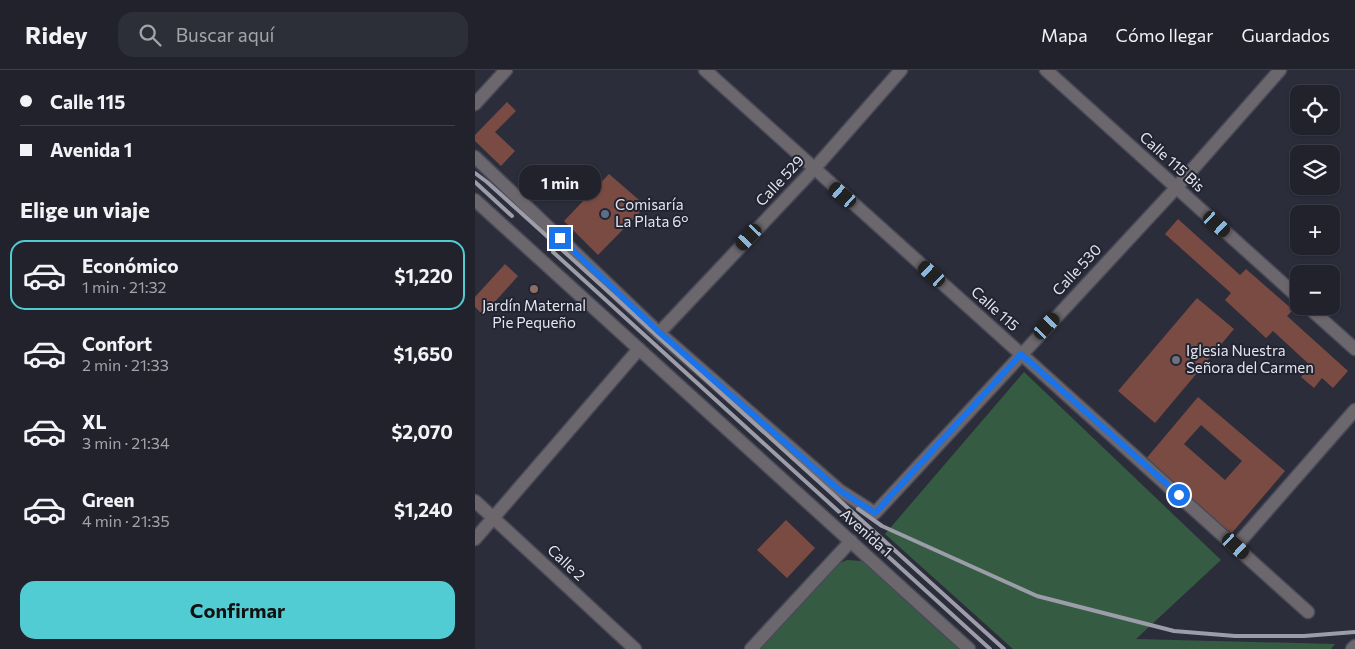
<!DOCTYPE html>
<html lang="es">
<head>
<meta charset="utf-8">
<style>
	body { margin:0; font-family:Commissioner,sans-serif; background:#2d2f38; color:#f1f3f6; height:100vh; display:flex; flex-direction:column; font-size:19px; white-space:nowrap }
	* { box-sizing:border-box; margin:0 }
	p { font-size:16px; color:#a2a4a9 }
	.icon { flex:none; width:28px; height:28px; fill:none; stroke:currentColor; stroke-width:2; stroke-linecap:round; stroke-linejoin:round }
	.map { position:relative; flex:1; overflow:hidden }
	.drawer { display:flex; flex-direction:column; background:#21222c; width:475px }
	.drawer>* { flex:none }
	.banner { display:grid; align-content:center; height:110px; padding:0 20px; background:#21222c }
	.buttons { position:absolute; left:815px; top:15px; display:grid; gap:10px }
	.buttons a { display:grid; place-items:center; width:50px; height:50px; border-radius:10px; background:#21222c; box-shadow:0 1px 4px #0004,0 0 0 1px #3e3f48; font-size:25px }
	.end { position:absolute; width:22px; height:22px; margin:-11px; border:6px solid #1a73e8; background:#fff; box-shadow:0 0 0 2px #fff }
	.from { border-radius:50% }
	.bubble { position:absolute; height:35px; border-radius:15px; background:#21222c; box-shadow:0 1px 4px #0004,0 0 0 1px #3e3f48; font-size:16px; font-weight:700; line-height:35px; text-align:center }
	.car { position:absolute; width:15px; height:30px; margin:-15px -8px; border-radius:6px; box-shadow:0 0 4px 1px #0007; background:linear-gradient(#222 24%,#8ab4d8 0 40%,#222 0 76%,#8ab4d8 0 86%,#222 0) }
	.banner b { display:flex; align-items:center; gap:18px; height:48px; font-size:19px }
	.banner b+b { border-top:1px solid #3e3f48 }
	.banner i { width:12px; height:12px; background:#f1f3f6 }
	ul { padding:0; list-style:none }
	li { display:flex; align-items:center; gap:15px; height:70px; margin:0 10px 8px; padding:0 10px; border:2px solid transparent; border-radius:15px }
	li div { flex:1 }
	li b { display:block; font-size:19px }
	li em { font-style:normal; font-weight:700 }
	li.selected { border-color:#51ccd2 }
	li>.icon { width:45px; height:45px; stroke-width:1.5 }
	h2 { padding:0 20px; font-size:22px; line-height:60px }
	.button { display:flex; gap:10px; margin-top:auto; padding:10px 20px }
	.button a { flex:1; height:58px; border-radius:15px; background:#51ccd2; color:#111; font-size:20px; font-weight:700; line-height:58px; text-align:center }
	header { display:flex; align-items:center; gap:30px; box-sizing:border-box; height:70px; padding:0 25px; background:#21222c; border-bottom:1px solid #3e3f48 }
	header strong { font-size:24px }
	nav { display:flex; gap:28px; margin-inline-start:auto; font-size:18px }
	.search { width:350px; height:45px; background:#2d2f38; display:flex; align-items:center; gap:12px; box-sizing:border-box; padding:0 18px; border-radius:15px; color:#a2a4a9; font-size:19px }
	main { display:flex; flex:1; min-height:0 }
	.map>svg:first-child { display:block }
	.green { fill:#355c42 }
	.building { fill:#7a4b42; fill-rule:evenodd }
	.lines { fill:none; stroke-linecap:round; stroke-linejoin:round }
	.minor-casing { stroke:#494a58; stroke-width:15 }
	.minor { stroke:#6c676d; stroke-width:12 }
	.rail { stroke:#9c9da8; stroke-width:4 }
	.route { stroke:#1a73e8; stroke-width:6 }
	.service-dot { fill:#5c6f8a; stroke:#222431; stroke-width:2 }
	.education-dot { fill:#8d6e63; stroke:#222431; stroke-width:2 }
	.worship-dot { fill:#6b7280; stroke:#222431; stroke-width:2 }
	.labels { text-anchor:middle; stroke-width:4; stroke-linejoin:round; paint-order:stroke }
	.street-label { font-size:15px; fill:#e3e5ee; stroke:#222431 }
	.poi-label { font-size:15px; fill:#e3e5ee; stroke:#222431; text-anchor:start }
</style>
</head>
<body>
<header>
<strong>Ridey</strong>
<div class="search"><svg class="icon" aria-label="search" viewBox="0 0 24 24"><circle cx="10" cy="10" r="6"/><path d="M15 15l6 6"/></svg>Buscar aquí</div>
<nav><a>Mapa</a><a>Cómo llegar</a><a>Guardados</a></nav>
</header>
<main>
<section class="drawer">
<div class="banner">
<b><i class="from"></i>Calle 115</b>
<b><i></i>Avenida 1</b>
</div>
<h2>Elige un viaje</h2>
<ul>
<li class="selected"><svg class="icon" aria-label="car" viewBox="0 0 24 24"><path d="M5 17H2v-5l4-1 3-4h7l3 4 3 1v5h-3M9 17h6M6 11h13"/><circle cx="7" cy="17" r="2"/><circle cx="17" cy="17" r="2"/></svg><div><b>Económico</b><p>1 min · 21:32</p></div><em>$1,220</em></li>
<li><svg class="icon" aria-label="car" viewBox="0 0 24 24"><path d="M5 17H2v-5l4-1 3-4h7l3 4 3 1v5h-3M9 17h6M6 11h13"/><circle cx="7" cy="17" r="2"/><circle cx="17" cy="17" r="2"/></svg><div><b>Confort</b><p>2 min · 21:33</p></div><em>$1,650</em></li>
<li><svg class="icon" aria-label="car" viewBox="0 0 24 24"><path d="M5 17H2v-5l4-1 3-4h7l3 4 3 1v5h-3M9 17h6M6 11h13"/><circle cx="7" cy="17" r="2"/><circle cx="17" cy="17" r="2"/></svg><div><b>XL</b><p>3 min · 21:34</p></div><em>$2,070</em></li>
<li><svg class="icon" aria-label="car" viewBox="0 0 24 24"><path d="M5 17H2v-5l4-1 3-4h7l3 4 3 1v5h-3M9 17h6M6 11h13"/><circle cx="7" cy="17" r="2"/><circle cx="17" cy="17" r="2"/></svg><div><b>Green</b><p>4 min · 21:35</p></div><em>$1,240</em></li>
</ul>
<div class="button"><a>Confirmar</a></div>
</section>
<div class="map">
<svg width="880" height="579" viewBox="0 0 880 579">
	<rect width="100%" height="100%" fill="#2c2d3b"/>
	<g class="green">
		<polygon points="549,302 746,490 661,569 860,574 856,579 538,579 410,464"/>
		<polygon points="372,490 387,491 484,579 285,579 365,493"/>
	</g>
	<g class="building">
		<polygon points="32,32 41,41 20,62 40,81 26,96 0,71 0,65"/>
		<polygon points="134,104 171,136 123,185 89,151"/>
		<polygon points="703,149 765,205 771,199 818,240 812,246 873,301 858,318 847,308 839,318 826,307 836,296 798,261 791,268 750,230 756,223 690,164"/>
		<polygon points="30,194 43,206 8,245 0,237 0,227"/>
		<polygon points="722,228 759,259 680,353 643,321"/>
		<path d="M723,327L810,401L756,464L670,390ZM726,355L767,391L750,410L709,374Z"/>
		<polygon points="311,450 340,478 312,508 282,480"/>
	</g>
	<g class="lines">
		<defs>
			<g id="minor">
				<polyline points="230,0 833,542"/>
				<polyline points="571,0 824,228"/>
				<polyline points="0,34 31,0"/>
				<polyline points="0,87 184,263 364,420 400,443 701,118 805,0"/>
				<polyline points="0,130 494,579"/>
				<polyline points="832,236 880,279"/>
				<polyline points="184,263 339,99 426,0"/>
				<polyline points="0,431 160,579"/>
				<polyline points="0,469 164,279"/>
				<polyline points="761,476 880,340"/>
				<polyline points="276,579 376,471"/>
				<polyline points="877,579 880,576"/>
			</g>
		</defs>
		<use href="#minor" class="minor-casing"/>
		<use href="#minor" class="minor"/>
		<g class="rail">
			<polyline points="0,103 12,112 529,579"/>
			<polyline points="0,112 37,146"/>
			<polyline points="78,182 515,579"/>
			<polyline points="383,439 407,456 562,526 699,561 760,566 829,566 880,562"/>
		</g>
	</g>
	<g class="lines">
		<polyline class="route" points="85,168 184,262 364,420 400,443 546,284 704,425"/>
	</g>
	<circle class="service-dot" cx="130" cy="144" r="5"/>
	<circle class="education-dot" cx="59" cy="219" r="5"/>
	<circle class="worship-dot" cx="701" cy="290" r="5"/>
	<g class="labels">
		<g class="street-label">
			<text transform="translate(697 92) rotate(42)" y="5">Calle 115 Bis</text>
			<text transform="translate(305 111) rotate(-47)" y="5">Calle 529</text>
			<text transform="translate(602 200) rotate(-47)" y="5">Calle 530</text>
			<text transform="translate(520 239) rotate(42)" y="5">Calle 115</text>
			<text transform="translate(391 463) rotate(42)" y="5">Avenida 1</text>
			<text transform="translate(91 493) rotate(43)" y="5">Calle 2</text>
		</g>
		<g class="poi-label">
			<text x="140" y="140">Comisaría<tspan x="140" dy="17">La Plata 6°</tspan></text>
			<text x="59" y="241" text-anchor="middle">Jardín Maternal<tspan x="59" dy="17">Pie Pequeño</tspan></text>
			<text x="711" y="286">Iglesia Nuestra<tspan x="711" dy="17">Señora del Carmen</tspan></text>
		</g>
	</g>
</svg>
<div class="buttons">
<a><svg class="icon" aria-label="locate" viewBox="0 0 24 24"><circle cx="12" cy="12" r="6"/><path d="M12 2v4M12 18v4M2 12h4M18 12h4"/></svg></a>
<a><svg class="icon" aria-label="layers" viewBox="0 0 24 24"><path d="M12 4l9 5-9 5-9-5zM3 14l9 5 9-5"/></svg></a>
<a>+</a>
<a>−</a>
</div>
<i class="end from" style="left:704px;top:425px"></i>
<i class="end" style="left:85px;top:168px"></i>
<div class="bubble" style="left:44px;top:95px;width:82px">1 min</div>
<i class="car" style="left:368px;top:125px;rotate:311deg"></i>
<i class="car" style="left:742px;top:154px;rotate:132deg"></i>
<i class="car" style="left:274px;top:167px;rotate:223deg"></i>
<i class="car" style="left:457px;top:204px;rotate:312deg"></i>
<i class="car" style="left:572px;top:256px;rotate:43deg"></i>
<i class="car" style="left:761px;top:476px;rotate:132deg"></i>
</div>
</main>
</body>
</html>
